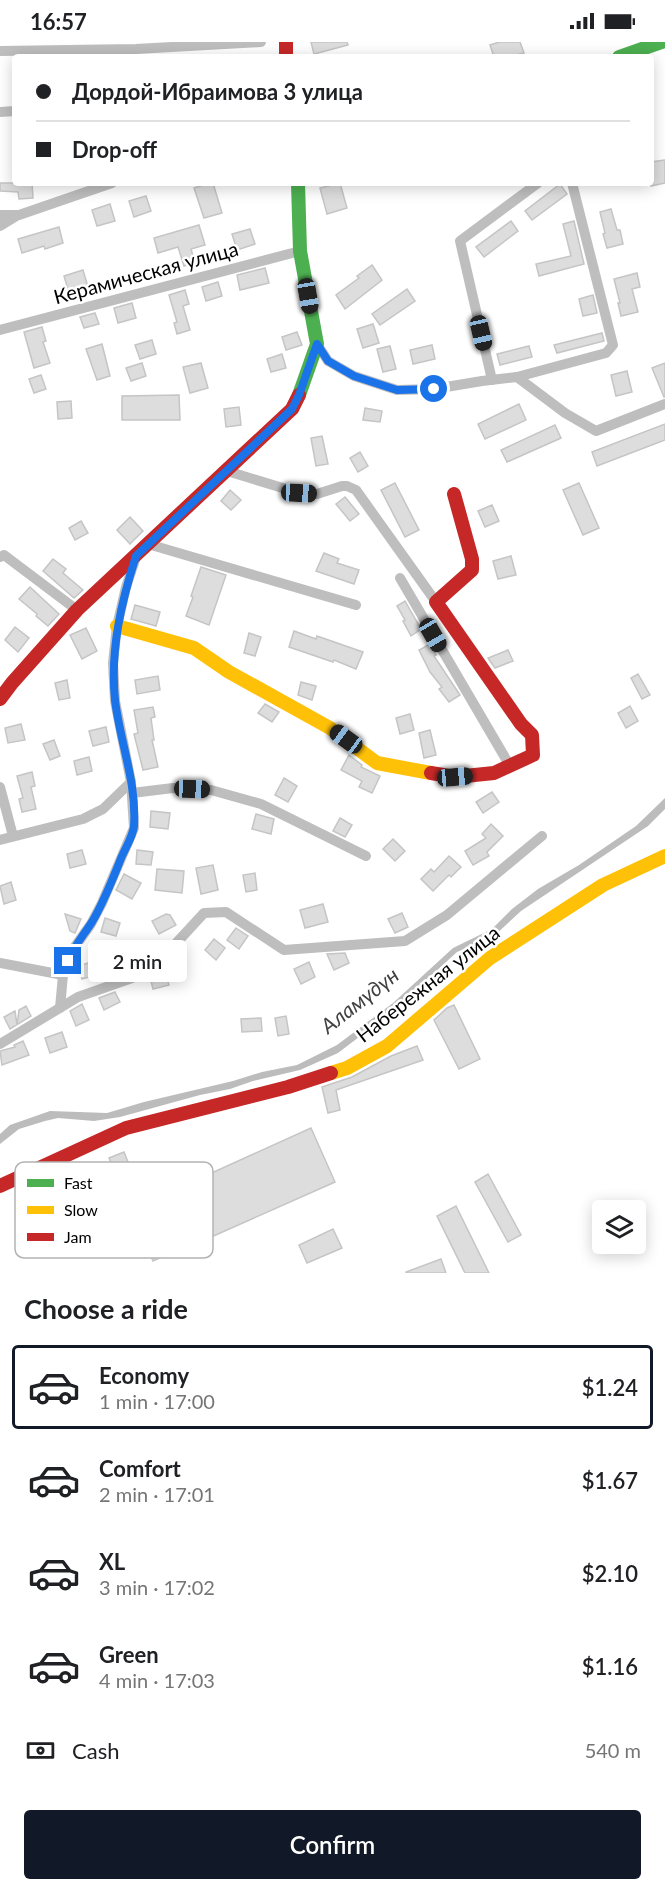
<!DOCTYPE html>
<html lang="en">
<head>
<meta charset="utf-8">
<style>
	body { margin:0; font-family:Lato,sans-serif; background:#f2f2f2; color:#202124; height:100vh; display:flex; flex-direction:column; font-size:22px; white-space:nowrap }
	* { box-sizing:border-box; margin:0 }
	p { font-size:20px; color:#757577 }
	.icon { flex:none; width:33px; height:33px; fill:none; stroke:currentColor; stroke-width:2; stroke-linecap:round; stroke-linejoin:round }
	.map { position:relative; height:1231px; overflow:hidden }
	.details { display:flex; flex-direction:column; background:#fff; flex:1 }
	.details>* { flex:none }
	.top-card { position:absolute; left:12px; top:12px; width:642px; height:132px; border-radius:6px; box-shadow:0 3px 15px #0003; display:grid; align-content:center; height:132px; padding:0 24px; background:#fff }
	.controls { position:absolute; left:592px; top:1158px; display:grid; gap:12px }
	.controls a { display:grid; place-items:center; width:54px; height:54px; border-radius:6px; background:#fff; box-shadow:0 3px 15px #0003; font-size:30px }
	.end { position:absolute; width:27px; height:27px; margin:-14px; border:8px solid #1a73e8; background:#fff; box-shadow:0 0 0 3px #fff }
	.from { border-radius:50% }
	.bubble { position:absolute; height:42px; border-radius:6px; background:#fff; box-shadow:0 3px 15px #0003; font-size:20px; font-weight:600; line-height:42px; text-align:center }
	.car { position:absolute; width:18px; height:36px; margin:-18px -9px; border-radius:8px; box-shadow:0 0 4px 2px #0007; background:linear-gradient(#222 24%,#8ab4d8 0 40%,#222 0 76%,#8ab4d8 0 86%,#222 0) }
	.top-card b { display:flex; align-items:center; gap:21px; height:57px; font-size:22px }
	.top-card b+b { border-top:2px solid #e0e0e0 }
	.top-card i { width:15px; height:15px; background:#202124 }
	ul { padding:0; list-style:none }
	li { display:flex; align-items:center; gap:18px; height:84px; margin:0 12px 9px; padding:0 12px; border:3px solid transparent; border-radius:6px }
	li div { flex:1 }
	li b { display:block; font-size:22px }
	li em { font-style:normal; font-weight:600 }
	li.selected { border-color:#111827 }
	li>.icon { width:54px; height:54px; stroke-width:1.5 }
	h2 { padding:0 24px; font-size:27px; line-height:72px }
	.pay { display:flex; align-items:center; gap:15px; height:66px; padding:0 24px; font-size:22px }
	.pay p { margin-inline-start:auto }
	.primary-button { display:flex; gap:12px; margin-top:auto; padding:12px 24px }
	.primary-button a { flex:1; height:69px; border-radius:6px; background:#111827; color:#fff; font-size:24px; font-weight:600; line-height:69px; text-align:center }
	.status { display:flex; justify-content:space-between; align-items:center; height:42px; padding:0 30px; background:#fff; direction:ltr }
	.status svg { height:16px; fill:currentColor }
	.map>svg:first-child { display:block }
	.water { fill:#bcbcbc }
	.building { fill:#ddd; stroke:#c5c5c5; stroke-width:1.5 }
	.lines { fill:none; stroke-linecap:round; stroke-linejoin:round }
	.street { stroke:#bebebe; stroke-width:10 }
	.fast { stroke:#4caf50; stroke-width:14 }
	.slow { stroke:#ffc107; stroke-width:14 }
	.jam { stroke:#c62828; stroke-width:14 }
	.route { stroke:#1a73e8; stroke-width:8 }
	.labels { text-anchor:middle; stroke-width:5; stroke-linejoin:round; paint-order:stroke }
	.street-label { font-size:20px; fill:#000; stroke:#fff }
	.water-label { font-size:21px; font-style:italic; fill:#414141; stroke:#fff }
	.key { fill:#fff; stroke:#b2b2b2; stroke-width:1.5 }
	.key-label { font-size:16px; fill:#000 }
</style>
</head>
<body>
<div class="status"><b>16:57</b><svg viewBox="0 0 49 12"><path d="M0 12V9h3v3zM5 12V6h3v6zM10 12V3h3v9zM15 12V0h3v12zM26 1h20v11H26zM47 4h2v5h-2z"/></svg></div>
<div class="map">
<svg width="665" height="1231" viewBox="0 0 665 1231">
	<rect width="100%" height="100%" fill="#fff"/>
	<polygon class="water" points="665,756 665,767 648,784 521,869 494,894 457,910 388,973 338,1011 300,1028 253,1039 230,1047 200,1053 120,1075 94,1079 58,1076 45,1079 19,1087 0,1102 0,1092 10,1083 50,1069 107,1071 144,1060 233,1039 262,1030 297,1023 337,1003 393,961 453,906 492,887 512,867 538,847 579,823 636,784"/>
	<g class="building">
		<polygon points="311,0 347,0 348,3 314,12"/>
		<polygon points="499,0 520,0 524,11 509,15 494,15 490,3"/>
		<polygon points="665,118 665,141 651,144 651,120"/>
		<polygon points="0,141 32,141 33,156 19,157 18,150 0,149"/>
		<polygon points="210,141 213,141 222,171 204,176 194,146"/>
		<polygon points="340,141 347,166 327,172 320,146"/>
		<polygon points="560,142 567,152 532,178 525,169"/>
		<polygon points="146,154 151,169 134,175 129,159"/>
		<polygon points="110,162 115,179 97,184 92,168"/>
		<polygon points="611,167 617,188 620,188 623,202 607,206 603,192 605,191 600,170"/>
		<polygon points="511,179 518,189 484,215 476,205"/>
		<polygon points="574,179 584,222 539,234 536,222 571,214 563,182"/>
		<polygon points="199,183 205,203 191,207 195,221 184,224 178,205 158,211 154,196"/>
		<polygon points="59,185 63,201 45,207 44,204 22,211 18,197"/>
		<polygon points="250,187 255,202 237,208 232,192"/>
		<polygon points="372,223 382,238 345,267 336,253 359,236 357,234"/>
		<polygon points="265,226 269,241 240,248 237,233"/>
		<polygon points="83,228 88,245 69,251 64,234"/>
		<polygon points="637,231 640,245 632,247 638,270 621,274 618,261 620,261 614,237"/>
		<polygon points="218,240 222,254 206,259 202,245"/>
		<polygon points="407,247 415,259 380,283 372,272"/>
		<polygon points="185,248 189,262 183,264 190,288 177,292 174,281 177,280 169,253"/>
		<polygon points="593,253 597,271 583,274 579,257"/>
		<polygon points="132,261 136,276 118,281 114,266"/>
		<polygon points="95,271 99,282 84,286 80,275"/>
		<polygon points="373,282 379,301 363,306 357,287"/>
		<polygon points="42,285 46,299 43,300 50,321 34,326 24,290"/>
		<polygon points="297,290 302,303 286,308 282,295"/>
		<polygon points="602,291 604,299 557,311 554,303"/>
		<polygon points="152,298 156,312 140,317 135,303"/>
		<polygon points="102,302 110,334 97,338 86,307"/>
		<polygon points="432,303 435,317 413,322 410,308"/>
		<polygon points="390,304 396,327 383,330 377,307"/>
		<polygon points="529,304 532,315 500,323 497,312"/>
		<polygon points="282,312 286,326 271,330 267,317"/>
		<polygon points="142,321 146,334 131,339 126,326"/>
		<polygon points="201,321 208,346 190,351 183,325"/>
		<polygon points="665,321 665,355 664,355 652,326"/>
		<polygon points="627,329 632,350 616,354 611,333"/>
		<polygon points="41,333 46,347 34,351 29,337"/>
		<polygon points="179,353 180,378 122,378 122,354"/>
		<polygon points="71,359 72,376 58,377 57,360"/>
		<polygon points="519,362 526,378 485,397 478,382"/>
		<polygon points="239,365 241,383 226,385 224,367"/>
		<polygon points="365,366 382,369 380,380 363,378"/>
		<polygon points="665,382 665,398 597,424 592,410"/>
		<polygon points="555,383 561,396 507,420 501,408"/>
		<polygon points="322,394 328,422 316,424 311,396"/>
		<polygon points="360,410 368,424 358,430 350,416"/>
		<polygon points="395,441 419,488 405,495 381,448"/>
		<polygon points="579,441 599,486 583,493 563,448"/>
		<polygon points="230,448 241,458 231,468 221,459"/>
		<polygon points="345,455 359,472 350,479 336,462"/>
		<polygon points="492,463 499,479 485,485 478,469"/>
		<polygon points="130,475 143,489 130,502 117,488"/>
		<polygon points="81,479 88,491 75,498 69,486"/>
		<polygon points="324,511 339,517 337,521 359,528 354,542 316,529"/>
		<polygon points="511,514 516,533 498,537 493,519"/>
		<polygon points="53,517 66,527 63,531 83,548 74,556 43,529"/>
		<polygon points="201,525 226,533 209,583 186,574 193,555 191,554"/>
		<polygon points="30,545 59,572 48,584 36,574 37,572 19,557"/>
		<polygon points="405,559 421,587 411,594 403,579 405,578 397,564"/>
		<polygon points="135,563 160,570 156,584 131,577"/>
		<polygon points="15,585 29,596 18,610 5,598"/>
		<polygon points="86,586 97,609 82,617 70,593"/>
		<polygon points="294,589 316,597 317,594 363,610 356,627 334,618 333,620 289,605"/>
		<polygon points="249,591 261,595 255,614 244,611"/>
		<polygon points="430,602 436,613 434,614 460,653 449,660 439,647 442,645 430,630 419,608"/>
		<polygon points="508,608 513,619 495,626 488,616"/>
		<polygon points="638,632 650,653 642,657 631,636"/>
		<polygon points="158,634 160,648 137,652 135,638"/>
		<polygon points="67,638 70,656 59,658 55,641"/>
		<polygon points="301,640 316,644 312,658 298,653"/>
		<polygon points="265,662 279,670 272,680 258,671"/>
		<polygon points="630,664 638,679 626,686 618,671"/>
		<polygon points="153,665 155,675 151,676 154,698 152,698 158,725 143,728 134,692 138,691 134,668"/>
		<polygon points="410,672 414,688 400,692 396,676"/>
		<polygon points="21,682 25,698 8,701 5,686"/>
		<polygon points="106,685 109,700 93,704 89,689"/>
		<polygon points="430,688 436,713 424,716 419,691"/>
		<polygon points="54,698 60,714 50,718 43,702"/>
		<polygon points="349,713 362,723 361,725 380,734 372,751 359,745 362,739 341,728"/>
		<polygon points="89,715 92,729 77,733 74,719"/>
		<polygon points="32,730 35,744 31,745 36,767 22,770 19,757 23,756 17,734"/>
		<polygon points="284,736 297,744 288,760 275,753"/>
		<polygon points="492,750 499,760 483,771 476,760"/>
		<polygon points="151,769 170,771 168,787 150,785"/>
		<polygon points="256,772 274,777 271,792 252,787"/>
		<polygon points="340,776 352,783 345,795 333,789"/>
		<polygon points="491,782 503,794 487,810 489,814 473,823 465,809 486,796 482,792"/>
		<polygon points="393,797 405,809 395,819 383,807"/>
		<polygon points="82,808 86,822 70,826 67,812"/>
		<polygon points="137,808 153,810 151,823 136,822"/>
		<polygon points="449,814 461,825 451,835 449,833 433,849 421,837 431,827 434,830"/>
		<polygon points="213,823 218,848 201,852 196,826"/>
		<polygon points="157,827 184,829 182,851 155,848"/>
		<polygon points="255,831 257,848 246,850 243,833"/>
		<polygon points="124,832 141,841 132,857 116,848"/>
		<polygon points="11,840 16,858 4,862 0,844"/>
		<polygon points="323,862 328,880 305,886 300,868"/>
		<polygon points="402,871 408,885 395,891 388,877"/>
		<polygon points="65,872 81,877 75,891 70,889"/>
		<polygon points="166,872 170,873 176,883 159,892 152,879"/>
		<polygon points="105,876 120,881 116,894 101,890"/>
		<polygon points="236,886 248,894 239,907 227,898"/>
		<polygon points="214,897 225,906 216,918 205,908"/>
		<polygon points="102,907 119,909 117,921 101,918"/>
		<polygon points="345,911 349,921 334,928 327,912"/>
		<polygon points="95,919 99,932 82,937 78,924"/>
		<polygon points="309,920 315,935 301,942 294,927"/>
		<polygon points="164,927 169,943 153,947 150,935"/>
		<polygon points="115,950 120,960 104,968 99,956"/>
		<polygon points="82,962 89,978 76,984 70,969"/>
		<polygon points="454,963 480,1017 459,1027 434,978 447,966"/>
		<polygon points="26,964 31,974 10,987 4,975 15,969 17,983 19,968"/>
		<polygon points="286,974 289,992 278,994 275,976"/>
		<polygon points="261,976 262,989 242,990 241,977"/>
		<polygon points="62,990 67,1005 50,1011 45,996"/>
		<polygon points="23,999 29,1013 2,1023 0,1009 15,1005 14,1003"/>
		<polygon points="417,1004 423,1018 336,1048 340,1068 328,1071 322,1045 352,1035 391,1014"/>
		<polygon points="311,1086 335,1140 200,1200 176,1147"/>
		<polygon points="124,1110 132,1130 117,1136 109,1116"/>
		<polygon points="488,1132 521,1193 508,1200 475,1140"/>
		<polygon points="456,1164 489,1231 465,1231 437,1174"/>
		<polygon points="161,1178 175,1209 153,1219 139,1188"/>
		<polygon points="333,1187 342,1206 307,1221 299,1203"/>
		<polygon points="441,1217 446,1231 406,1231 406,1230"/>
	</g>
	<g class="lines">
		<g class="street">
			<polyline points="0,9 136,7 261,0"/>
			<polyline points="0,70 15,69"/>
			<polyline points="0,173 19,173 112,141"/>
			<polyline points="0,184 18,173"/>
			<polyline points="0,288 300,209"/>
			<polyline points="317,302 328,319 354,334 397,348 434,347 482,339 517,335 565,371 596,389 665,362"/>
			<polyline points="517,335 606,311 613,303 572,141"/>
			<polyline points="492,338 460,199 538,141"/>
			<polyline points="227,429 299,451 317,452 342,444 347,444 356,448 436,560"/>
			<polyline points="148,502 356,563"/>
			<polyline points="0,515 4,513 77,568"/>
			<polyline points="400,536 510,724"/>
			<polyline points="0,745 13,794"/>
			<polyline points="132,751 173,746 211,748 261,762 366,814"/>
			<polyline points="0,798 83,777 103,767 131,740"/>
			<polyline points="0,921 63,933"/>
			<polyline points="60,966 63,933 74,906 91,882 102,861 134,786 131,740 115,659 113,621 117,584 126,545 136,515"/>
			<polyline points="0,1002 78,955 132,936 157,922 204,871 226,870 284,908 405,899 447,873 542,794"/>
		</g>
		<g class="fast">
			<polyline points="619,15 662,0"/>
			<polyline points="298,141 300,209 317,302 299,353"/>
		</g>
		<g class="slow">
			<polyline points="117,584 194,606 229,630 330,686 377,721 431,731"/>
			<polyline points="331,1031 347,1026 387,1004 490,916 603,843 665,814"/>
		</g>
		<g class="jam">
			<polyline points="286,0 286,15"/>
			<polyline points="0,657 12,641 77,568 292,367 299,353"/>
			<polyline points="431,731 455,735 494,731 533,713 532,693 521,682 436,560 472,528 472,517 454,452"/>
			<polyline points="0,1144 126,1086 288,1045 331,1031"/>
		</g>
	</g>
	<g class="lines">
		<path class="route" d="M68,919C74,904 83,894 92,880C104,860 113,836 122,814C126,805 133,794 134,784C137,741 120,700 115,658C110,608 121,561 136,514L292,367L299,353L317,302L328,319L354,334L397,348L434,347"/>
	</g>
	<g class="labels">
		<g class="street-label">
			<text transform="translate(146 231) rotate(-15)" y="7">Керамическая улица</text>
			<text transform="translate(428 942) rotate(-38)" y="7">Набережная улица</text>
		</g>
		<g class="water-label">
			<text transform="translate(360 959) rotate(-38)" y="7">Аламүдүн</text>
		</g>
	</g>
	<rect x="15" y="1120" width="198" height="96" rx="9" class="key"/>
	<rect x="27" y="1137" width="27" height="8" fill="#4caf50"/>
	<rect x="27" y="1164" width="27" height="8" fill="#ffc107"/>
	<rect x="27" y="1191" width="27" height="8" fill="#c62828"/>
	<g class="key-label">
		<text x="64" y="1147">Fast</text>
		<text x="64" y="1174">Slow</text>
		<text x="64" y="1201">Jam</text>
	</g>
</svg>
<div class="controls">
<a><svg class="icon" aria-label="layers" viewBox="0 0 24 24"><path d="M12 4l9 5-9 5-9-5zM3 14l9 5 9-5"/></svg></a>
</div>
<i class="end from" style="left:434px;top:347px"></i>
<i class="end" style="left:68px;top:919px"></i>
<div class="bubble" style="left:88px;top:898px;width:99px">2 min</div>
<i class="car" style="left:308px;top:254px;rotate:170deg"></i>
<i class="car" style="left:481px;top:291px;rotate:167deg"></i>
<i class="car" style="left:299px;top:451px;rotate:93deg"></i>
<i class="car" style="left:433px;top:593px;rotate:150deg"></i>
<i class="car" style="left:346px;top:697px;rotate:306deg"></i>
<i class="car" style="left:455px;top:735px;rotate:85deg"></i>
<i class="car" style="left:192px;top:747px;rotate:92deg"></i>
<div class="top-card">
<b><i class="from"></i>Дордой-Ибраимова 3 улица</b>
<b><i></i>Drop-off</b>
</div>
</div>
<section class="details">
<h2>Choose a ride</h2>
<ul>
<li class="selected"><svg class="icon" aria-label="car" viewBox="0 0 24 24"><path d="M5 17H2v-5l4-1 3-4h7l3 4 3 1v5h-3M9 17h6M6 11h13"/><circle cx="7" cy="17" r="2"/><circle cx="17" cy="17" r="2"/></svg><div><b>Economy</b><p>1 min · 17:00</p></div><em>$1.24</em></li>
<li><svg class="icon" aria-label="car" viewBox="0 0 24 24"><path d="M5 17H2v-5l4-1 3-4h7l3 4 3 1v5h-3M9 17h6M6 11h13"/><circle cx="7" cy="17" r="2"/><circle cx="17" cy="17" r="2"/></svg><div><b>Comfort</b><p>2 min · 17:01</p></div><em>$1.67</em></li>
<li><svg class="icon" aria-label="car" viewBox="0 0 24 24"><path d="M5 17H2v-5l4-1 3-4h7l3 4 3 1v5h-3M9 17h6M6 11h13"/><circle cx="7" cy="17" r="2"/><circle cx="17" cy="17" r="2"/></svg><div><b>XL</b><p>3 min · 17:02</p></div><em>$2.10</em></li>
<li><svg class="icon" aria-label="car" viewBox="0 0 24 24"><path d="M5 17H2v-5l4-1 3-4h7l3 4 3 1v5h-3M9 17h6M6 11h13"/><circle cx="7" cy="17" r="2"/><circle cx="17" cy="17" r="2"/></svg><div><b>Green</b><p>4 min · 17:03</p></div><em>$1.16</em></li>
</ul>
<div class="pay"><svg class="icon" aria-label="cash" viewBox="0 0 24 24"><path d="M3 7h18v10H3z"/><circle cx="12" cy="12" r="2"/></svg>Cash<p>540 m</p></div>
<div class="primary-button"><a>Confirm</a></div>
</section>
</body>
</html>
